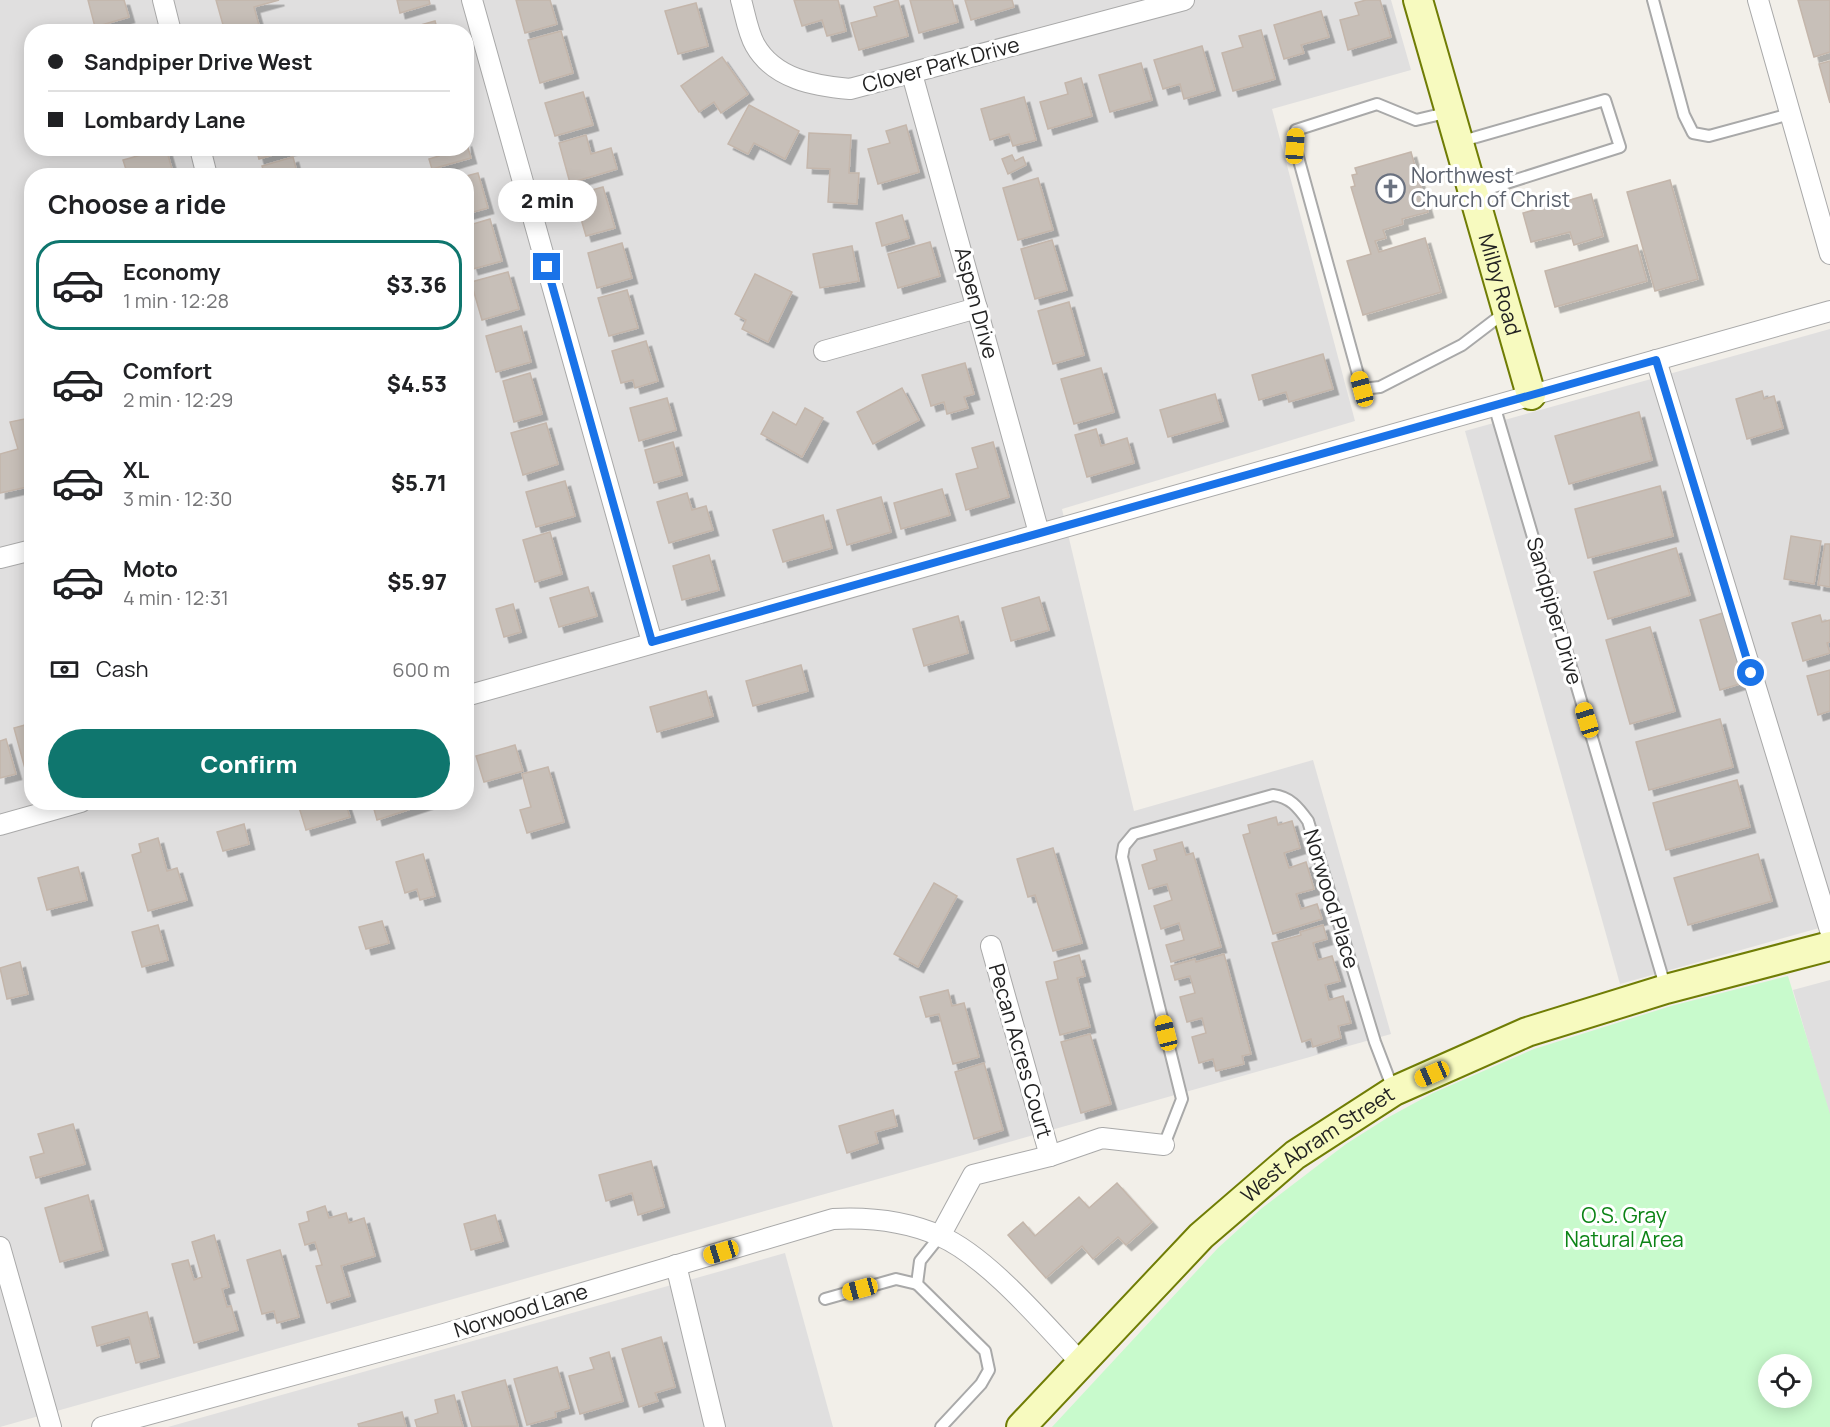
<!DOCTYPE html>
<html lang="en">
<head>
<meta charset="utf-8">
<style>
	body { margin:0; font-family:Manrope,sans-serif; background:#f6f6f6; color:#202124; height:100vh; display:flex; flex-direction:column; font-size:22px; white-space:nowrap }
	* { box-sizing:border-box; margin:0 }
	p { font-size:20px; color:#757577 }
	.icon { flex:none; width:33px; height:33px; fill:none; stroke:currentColor; stroke-width:2; stroke-linecap:round; stroke-linejoin:round }
	.map { position:relative; flex:1; overflow:hidden }
	.panel { position:absolute; left:24px; top:168px; width:450px; height:642px; display:flex; flex-direction:column; background:#fff; border-radius:24px; box-shadow:0 3px 15px #0003 }
	.panel>* { flex:none }
	.banner { position:absolute; left:24px; top:24px; width:450px; height:132px; border-radius:24px; box-shadow:0 3px 15px #0003; display:grid; align-content:center; height:132px; padding:0 24px; background:#fff }
	.fabs { position:absolute; left:1758px; top:1354px; display:grid; gap:12px }
	.fabs a { display:grid; place-items:center; width:54px; height:54px; border-radius:50%; background:#fff; box-shadow:0 3px 15px #0003; font-size:30px }
	.end { position:absolute; width:27px; height:27px; margin:-14px; border:8px solid #1a73e8; background:#fff; box-shadow:0 0 0 3px #fff }
	.from { border-radius:50% }
	.bubble { position:absolute; height:42px; border-radius:21px; background:#fff; box-shadow:0 3px 15px #0003; font-size:20px; font-weight:800; line-height:42px; text-align:center }
	.car { position:absolute; width:18px; height:36px; margin:-18px -9px; border-radius:8px; box-shadow:0 0 4px 2px #0007; background:linear-gradient(#f5c518 24%,#345 0 40%,#f5c518 0 76%,#345 0 86%,#f5c518 0) }
	.banner b { display:flex; align-items:center; gap:21px; height:57px; font-size:22px }
	.banner b+b { border-top:2px solid #e0e0e0 }
	.banner i { width:15px; height:15px; background:#202124 }
	ul { padding:0; list-style:none }
	li { display:flex; align-items:center; gap:18px; height:90px; margin:0 12px 9px; padding:0 12px; border:3px solid transparent; border-radius:24px }
	li div { flex:1 }
	li b { display:block; font-size:22px }
	li em { font-style:normal; font-weight:800 }
	li.on { border-color:#0f766e }
	li>.icon { width:54px; height:54px; stroke-width:1.5 }
	h2 { padding:0 24px; font-size:27px; line-height:72px }
	.pay { display:flex; align-items:center; gap:15px; height:66px; padding:0 24px; font-size:22px }
	.pay p { margin-inline-start:auto }
	.cta { display:flex; gap:12px; margin-top:auto; padding:12px 24px }
	.cta a { flex:1; height:69px; border-radius:36px; background:#0f766e; color:#fff; font-size:24px; font-weight:800; line-height:69px; text-align:center }
	.map>svg:first-child { display:block }
	.residential { fill:#e0dfdf; fill-rule:evenodd }
	.park { fill:#c8facc; fill-rule:evenodd }
	.building { fill:#c7bfb8; stroke:#c4b6ab; stroke-width:1.5; filter:url(#shadow) }
	.lines { fill:none; stroke-linecap:round; stroke-linejoin:round }
	.lane-casing { stroke:#a9a9a9; stroke-width:14 }
	.street-casing { stroke:#a9a9a9; stroke-width:22 }
	.secondary-casing { stroke:#707d05; stroke-width:32 }
	.lane { stroke:#fff; stroke-width:10 }
	.street { stroke:#fff; stroke-width:20 }
	.secondary { stroke:#f7fabf; stroke-width:28 }
	.route { stroke:#1a73e8; stroke-width:8 }
	.labels { text-anchor:middle; stroke-width:6; stroke-linejoin:round; paint-order:stroke }
	.street-label { font-size:21px; fill:#222; stroke:#fff }
	.worship-label { font-size:21px; fill:#5b616d; stroke:#fff; text-anchor:start }
	.park-label { font-size:21px; fill:#0c8416; stroke:#fff }
</style>
</head>
<body>
<div class="map">
<svg width="1830" height="1427" viewBox="0 0 1830 1427">
	<defs>
		<filter id="shadow"><feDropShadow dx="5.5" dy="5.5" stdDeviation="0" flood-color="#0004"/></filter>
	</defs>
	<rect width="100%" height="100%" fill="#f2efe9"/>
	<g class="residential">
		<path d="M0,0H1391L1411,70L1272,109L1355,421L1062,509L1134,811L1313,760L1391,1034L0,1427ZM32,32H466V148H32ZM32,176H466V802H32Z"/>
		<polygon points="1830,329 1830,925 1620,984 1465,431"/>
		<polygon points="1830,980 1830,1118 1793,990"/>
		<polygon points="785,1253 833,1427 168,1427"/>
	</g>
	<path class="park" d="M1788,976L1830,1114V1427H1052L1218,1248L1262,1208L1346,1144L1387,1118L1433,1093L1534,1049L1671,1006ZM1768,1365H1802V1398H1768Z"/>
	<g class="building">
		<polygon points="88,0 124,0 129,17 95,27"/>
		<polygon points="216,0 279,0 254,7 260,29 252,32 225,32"/>
		<polygon points="397,0 429,0 430,4 400,13"/>
		<polygon points="516,0 550,0 557,24 525,33"/>
		<polygon points="794,0 838,0 846,31 827,36 822,20 802,26"/>
		<polygon points="898,0 908,36 859,50 851,23 877,16 874,7"/>
		<polygon points="910,0 952,0 958,22 919,33"/>
		<polygon points="965,0 1012,0 1014,7 971,20"/>
		<polygon points="1366,0 1380,0 1391,37 1348,50 1340,20 1359,15 1355,3"/>
		<polygon points="1798,0 1830,0 1830,52 1814,57"/>
		<polygon points="696,3 708,46 678,54 665,11"/>
		<polygon points="1321,11 1329,37 1301,45 1304,53 1284,59 1274,25"/>
		<polygon points="435,21 438,32 399,32 399,31"/>
		<polygon points="1261,30 1275,79 1233,91 1222,53 1243,47 1239,36"/>
		<polygon points="561,31 573,73 540,83 528,40"/>
		<polygon points="1202,46 1215,90 1184,99 1180,84 1163,89 1154,60"/>
		<polygon points="722,57 748,94 721,113 714,102 699,112 681,86"/>
		<polygon points="1830,61 1830,103 1819,64"/>
		<polygon points="1141,63 1152,100 1110,112 1099,75"/>
		<polygon points="1081,78 1092,116 1048,129 1040,102 1068,94 1065,83"/>
		<polygon points="583,92 593,125 555,136 545,103"/>
		<polygon points="1024,97 1036,140 1013,146 1009,134 990,140 981,109"/>
		<polygon points="749,105 799,131 785,159 754,143 748,154 728,144"/>
		<polygon points="906,125 919,172 878,184 868,149 890,143 886,131"/>
		<polygon points="809,133 851,135 849,173 859,173 857,204 828,202 830,169 807,168"/>
		<polygon points="586,135 591,154 611,148 617,169 570,183 559,143"/>
		<polygon points="466,141 471,158 432,169 429,159 439,156 437,148 466,148"/>
		<polygon points="166,148 174,176 128,176 123,160"/>
		<polygon points="256,148 296,148 259,159"/>
		<polygon points="1411,152 1428,212 1402,219 1403,224 1383,230 1386,238 1375,241 1379,252 1425,238 1441,292 1363,315 1347,261 1371,254 1351,187 1355,186 1352,175 1357,174 1355,168"/>
		<polygon points="1012,155 1015,161 1023,157 1026,165 1008,174 1002,159"/>
		<polygon points="293,157 298,176 265,176 262,166"/>
		<polygon points="478,173 488,208 466,214 466,176"/>
		<polygon points="1038,178 1053,230 1018,240 1003,188"/>
		<polygon points="1670,180 1698,279 1655,291 1627,192"/>
		<polygon points="603,187 615,228 586,236 574,195"/>
		<polygon points="1591,194 1603,236 1574,245 1570,232 1531,242 1523,213"/>
		<polygon points="902,215 909,238 882,246 876,223"/>
		<polygon points="490,219 502,261 473,269 466,247 466,226"/>
		<polygon points="1052,240 1067,290 1035,299 1021,249"/>
		<polygon points="930,242 940,276 898,288 888,254"/>
		<polygon points="622,243 632,278 597,288 588,253"/>
		<polygon points="1637,245 1647,281 1555,307 1545,271"/>
		<polygon points="852,246 859,281 820,288 813,254"/>
		<polygon points="508,272 519,309 482,320 471,282"/>
		<polygon points="755,274 792,292 768,342 742,329 746,320 735,314"/>
		<polygon points="627,290 638,328 609,336 598,298"/>
		<polygon points="1069,302 1084,355 1053,364 1038,311"/>
		<polygon points="521,326 531,362 496,372 486,336"/>
		<polygon points="646,341 658,381 635,388 633,380 621,383 612,351"/>
		<polygon points="1323,354 1333,389 1289,402 1286,392 1259,400 1252,375"/>
		<polygon points="965,363 974,394 964,397 968,408 947,414 944,402 931,406 922,375"/>
		<polygon points="1101,368 1114,412 1074,424 1061,379"/>
		<polygon points="530,373 542,414 514,422 503,381"/>
		<polygon points="902,388 919,420 873,444 857,412"/>
		<polygon points="1762,391 1764,399 1774,396 1783,428 1747,439 1736,399"/>
		<polygon points="1215,394 1223,421 1168,437 1160,410"/>
		<polygon points="667,398 676,430 639,441 630,408"/>
		<polygon points="805,408 823,418 802,457 761,434 773,412 796,425"/>
		<polygon points="1639,412 1652,460 1569,484 1555,436"/>
		<polygon points="29,418 32,426 32,486 0,493 0,454 18,449 10,422"/>
		<polygon points="546,423 558,464 523,475 511,433"/>
		<polygon points="1096,429 1101,446 1127,438 1134,463 1087,477 1075,435"/>
		<polygon points="673,442 682,475 654,483 645,450"/>
		<polygon points="993,442 1009,497 966,510 956,474 978,468 972,448"/>
		<polygon points="565,481 575,516 536,527 526,492"/>
		<polygon points="1660,486 1673,536 1588,558 1575,509"/>
		<polygon points="942,489 950,515 901,529 894,503"/>
		<polygon points="687,493 692,510 706,506 713,530 669,543 657,502"/>
		<polygon points="881,497 891,532 847,545 837,510"/>
		<polygon points="823,515 832,548 783,562 773,530"/>
		<polygon points="550,532 562,574 535,582 523,540"/>
		<polygon points="1791,536 1821,541 1814,584 1784,579"/>
		<polygon points="1825,544 1830,544 1830,587 1818,585"/>
		<polygon points="1676,548 1690,595 1608,619 1594,572"/>
		<polygon points="709,555 719,590 682,600 673,566"/>
		<polygon points="588,587 597,616 559,627 550,598"/>
		<polygon points="1039,597 1049,630 1011,641 1002,608"/>
		<polygon points="513,604 521,632 504,637 496,609"/>
		<polygon points="1726,612 1746,682 1720,690 1700,620"/>
		<polygon points="1820,615 1822,622 1830,620 1830,642 1827,643 1830,653 1803,661 1792,623"/>
		<polygon points="958,616 968,653 924,666 913,629"/>
		<polygon points="1650,627 1675,711 1630,724 1606,640"/>
		<polygon points="801,665 808,691 753,706 746,681"/>
		<polygon points="1830,670 1830,711 1818,715 1807,676"/>
		<polygon points="706,691 713,716 657,732 650,707"/>
		<polygon points="1720,719 1733,767 1649,790 1636,742"/>
		<polygon points="32,723 32,775 27,776 14,728"/>
		<polygon points="6,739 16,774 0,778 0,741"/>
		<polygon points="515,745 523,771 484,782 476,756"/>
		<polygon points="548,767 564,822 527,833 520,810 531,807 522,774"/>
		<polygon points="1737,780 1750,827 1666,850 1653,803"/>
		<polygon points="304,802 345,802 350,817 306,830 298,804"/>
		<polygon points="372,802 432,802 377,820"/>
		<polygon points="1276,817 1278,825 1292,821 1300,848 1284,853 1289,868 1306,862 1314,889 1296,894 1301,909 1317,904 1322,919 1273,934 1243,835 1250,833 1248,825"/>
		<polygon points="244,824 249,844 223,851 217,832"/>
		<polygon points="158,838 167,871 177,868 187,900 148,911 132,855 141,852 139,844"/>
		<polygon points="1182,842 1186,855 1193,853 1221,947 1171,962 1166,945 1184,940 1179,923 1161,929 1154,906 1172,900 1167,884 1149,889 1142,865 1157,860 1154,850"/>
		<polygon points="1053,848 1082,943 1053,951 1035,895 1028,897 1017,859"/>
		<polygon points="423,854 435,896 420,900 417,889 405,893 396,862"/>
		<polygon points="1758,854 1772,901 1688,925 1674,878"/>
		<polygon points="78,867 87,900 47,910 38,878"/>
		<polygon points="934,883 957,896 918,967 894,954"/>
		<polygon points="382,921 389,943 366,949 359,927"/>
		<polygon points="158,925 168,960 142,967 132,932"/>
		<polygon points="1323,925 1327,939 1313,943 1318,960 1332,956 1340,981 1325,985 1329,1000 1343,996 1351,1023 1338,1026 1341,1038 1313,1047 1311,1039 1302,1042 1272,943 1301,935 1300,932"/>
		<polygon points="1224,954 1251,1054 1242,1056 1244,1064 1216,1071 1213,1059 1199,1063 1192,1037 1206,1033 1202,1018 1187,1022 1180,997 1195,993 1190,976 1175,980 1171,966 1195,959 1196,962"/>
		<polygon points="1079,955 1085,976 1077,978 1090,1027 1060,1035 1046,982 1058,979 1054,962"/>
		<polygon points="20,962 28,994 7,999 0,968"/>
		<polygon points="948,990 952,1006 964,1003 979,1057 953,1064 939,1014 926,1017 920,997"/>
		<polygon points="1090,1034 1111,1104 1081,1113 1061,1042"/>
		<polygon points="984,1063 1003,1130 974,1139 955,1072"/>
		<polygon points="893,1110 897,1126 875,1132 878,1143 847,1153 839,1126"/>
		<polygon points="73,1124 85,1164 36,1178 30,1157 44,1153 38,1134"/>
		<polygon points="651,1161 664,1207 638,1215 632,1193 606,1201 599,1175"/>
		<polygon points="1117,1183 1152,1222 1126,1245 1118,1237 1093,1259 1082,1246 1046,1278 1008,1235 1023,1222 1035,1236 1079,1197 1089,1208"/>
		<polygon points="88,1195 103,1250 60,1262 45,1208"/>
		<polygon points="325,1206 329,1218 346,1213 349,1223 364,1218 375,1256 341,1266 350,1296 327,1303 316,1266 322,1265 315,1242 305,1245 299,1224 309,1221 307,1212"/>
		<polygon points="495,1215 503,1241 471,1250 464,1224"/>
		<polygon points="214,1235 229,1287 222,1289 227,1307 231,1306 238,1330 194,1343 172,1264 188,1260 194,1280 202,1277 192,1242"/>
		<polygon points="280,1250 299,1317 277,1323 274,1311 262,1314 247,1260"/>
		<polygon points="147,1312 159,1357 136,1363 129,1337 97,1346 92,1327"/>
		<polygon points="661,1337 675,1387 655,1393 658,1401 639,1407 622,1349"/>
		<polygon points="609,1352 623,1401 580,1414 569,1376 594,1369 590,1358"/>
		<polygon points="557,1367 569,1408 555,1412 556,1417 527,1425 514,1379"/>
		<polygon points="505,1380 518,1426 472,1427 462,1392"/>
		<polygon points="454,1395 463,1427 417,1427 415,1420 438,1413 435,1400"/>
		<polygon points="402,1412 406,1427 359,1427 358,1424"/>
	</g>
	<g class="lines">
		<defs>
			<g id="lane">
				<polyline points="1653,0 1684,115 1693,133 1709,136 1790,114"/>
				<polyline points="1450,112 1416,120 1377,104 1296,130 1295,146 1362,389 1380,387 1462,345 1504,313"/>
				<polyline points="1459,142 1605,100 1620,147 1475,193"/>
				<polyline points="1494,405 1666,989"/>
				<path d="M1164,1145L1182,1099L1122,857L1124,846L1134,834L1273,795C1290,797 1298,807 1308,821L1375,1042L1393,1089"/>
				<polyline points="940,1236 920,1261 917,1284 985,1351 989,1370 981,1384 941,1427"/>
				<polyline points="825,1299 896,1279 917,1284"/>
			</g>
			<g id="street">
				<polyline points="163,0 171,32"/>
				<polyline points="472,0 652,642"/>
				<path d="M741,0C745,14 748,33 755,45C774,79 815,86 850,89L1184,0"/>
				<polyline points="1758,0 1830,254"/>
				<polyline points="912,74 1039,533"/>
				<polyline points="200,148 207,176"/>
				<polyline points="824,351 977,308"/>
				<polyline points="1656,360 1830,930"/>
				<polyline points="0,558 32,550"/>
				<polyline points="466,696 1830,311"/>
				<polyline points="0,825 81,802"/>
				<polyline points="991,946 1050,1156"/>
				<polyline points="940,1236 973,1175 1050,1156 1102,1138 1164,1145"/>
				<polyline points="0,1247 51,1427"/>
				<polyline points="676,1265 715,1427"/>
				<path d="M102,1427L444,1334L833,1219C870,1217 906,1221 940,1236C988,1257 1045,1325 1082,1364"/>
			</g>
			<g id="secondary">
				<path id="s1" d="M1418,0L1531,395"/>
				<path id="s2" d="M1021,1427L1201,1236L1295,1155L1394,1091L1527,1032L1666,989L1830,946"/>
			</g>
		</defs>
		<use href="#lane" class="lane-casing"/>
		<use href="#street" class="street-casing"/>
		<use href="#secondary" class="secondary-casing"/>
		<use href="#lane" class="lane"/>
		<use href="#street" class="street"/>
		<use href="#secondary" class="secondary"/>
	</g>
	<g class="lines">
		<polyline class="route" points="547,267 652,642 1656,360 1751,673"/>
	</g>
	<defs>
		<symbol id="church-ring" viewBox="-11 -11 22 22"><circle r="9.5" fill="#fff" stroke="#6b7280" stroke-width="1.5"/><path d="M-1.2-6h2.4v3.5h3.3v2.4h-3.3V6h-2.4V-.1h-3.3v-2.4h3.3Z" fill="#6b7280"/></symbol>
	</defs>
	<g fill-rule="evenodd">
		<use href="#church-ring" x="1374" y="172" width="33" height="33"/>
	</g>
	<g class="labels">
		<g class="street-label">
			<text transform="translate(941 65) rotate(-15)" y="7">Clover Park Drive</text>
			<text dy="7" stroke="none"><textPath href="#s1" startOffset="296">Milby Road</textPath></text>
			<text transform="translate(976 303) rotate(75)" y="7">Aspen Drive</text>
			<text transform="translate(1554 611) rotate(74)" y="7">Sandpiper Drive</text>
			<text transform="translate(1331 899) rotate(73)" y="7">Norwood Place</text>
			<text transform="translate(1020 1051) rotate(74)" y="7">Pecan Acres Court</text>
			<text dy="7" stroke="none"><textPath href="#s2" startOffset="411">West Abram Street</textPath></text>
			<text transform="translate(521 1311) rotate(-17)" y="7">Norwood Lane</text>
		</g>
		<g class="worship-label">
			<text x="1411" y="183">Northwest<tspan x="1411" dy="24">Church of Christ</tspan></text>
		</g>
		<g class="park-label">
			<text x="1624" y="1223">O.S. Gray<tspan x="1624" dy="24">Natural Area</tspan></text>
		</g>
	</g>
</svg>
<div class="fabs">
<a><svg class="icon" aria-label="locate" viewBox="0 0 24 24"><circle cx="12" cy="12" r="6"/><path d="M12 2v4M12 18v4M2 12h4M18 12h4"/></svg></a>
</div>
<i class="end from" style="left:1751px;top:673px"></i>
<i class="end" style="left:547px;top:267px"></i>
<div class="bubble" style="left:498px;top:180px;width:99px">2 min</div>
<i class="car" style="left:1295px;top:146px;rotate:4deg"></i>
<i class="car" style="left:1362px;top:389px;rotate:345deg"></i>
<i class="car" style="left:1587px;top:720px;rotate:343deg"></i>
<i class="car" style="left:1166px;top:1033px;rotate:346deg"></i>
<i class="car" style="left:1432px;top:1074px;rotate:246deg"></i>
<i class="car" style="left:721px;top:1252px;rotate:253deg"></i>
<i class="car" style="left:860px;top:1289px;rotate:255deg"></i>
<div class="banner">
<b><i class="from"></i>Sandpiper Drive West</b>
<b><i></i>Lombardy Lane</b>
</div>
<section class="panel">
<h2>Choose a ride</h2>
<ul>
<li class="on"><svg class="icon" aria-label="car" viewBox="0 0 24 24"><path d="M5 17H2v-5l4-1 3-4h7l3 4 3 1v5h-3M9 17h6M6 11h13"/><circle cx="7" cy="17" r="2"/><circle cx="17" cy="17" r="2"/></svg><div><b>Economy</b><p>1 min · 12:28</p></div><em>$3.36</em></li>
<li><svg class="icon" aria-label="car" viewBox="0 0 24 24"><path d="M5 17H2v-5l4-1 3-4h7l3 4 3 1v5h-3M9 17h6M6 11h13"/><circle cx="7" cy="17" r="2"/><circle cx="17" cy="17" r="2"/></svg><div><b>Comfort</b><p>2 min · 12:29</p></div><em>$4.53</em></li>
<li><svg class="icon" aria-label="car" viewBox="0 0 24 24"><path d="M5 17H2v-5l4-1 3-4h7l3 4 3 1v5h-3M9 17h6M6 11h13"/><circle cx="7" cy="17" r="2"/><circle cx="17" cy="17" r="2"/></svg><div><b>XL</b><p>3 min · 12:30</p></div><em>$5.71</em></li>
<li><svg class="icon" aria-label="car" viewBox="0 0 24 24"><path d="M5 17H2v-5l4-1 3-4h7l3 4 3 1v5h-3M9 17h6M6 11h13"/><circle cx="7" cy="17" r="2"/><circle cx="17" cy="17" r="2"/></svg><div><b>Moto</b><p>4 min · 12:31</p></div><em>$5.97</em></li>
</ul>
<div class="pay"><svg class="icon" aria-label="cash" viewBox="0 0 24 24"><path d="M3 7h18v10H3z"/><circle cx="12" cy="12" r="2"/></svg>Cash<p>600 m</p></div>
<div class="cta"><a>Confirm</a></div>
</section>
</div>
</body>
</html>
